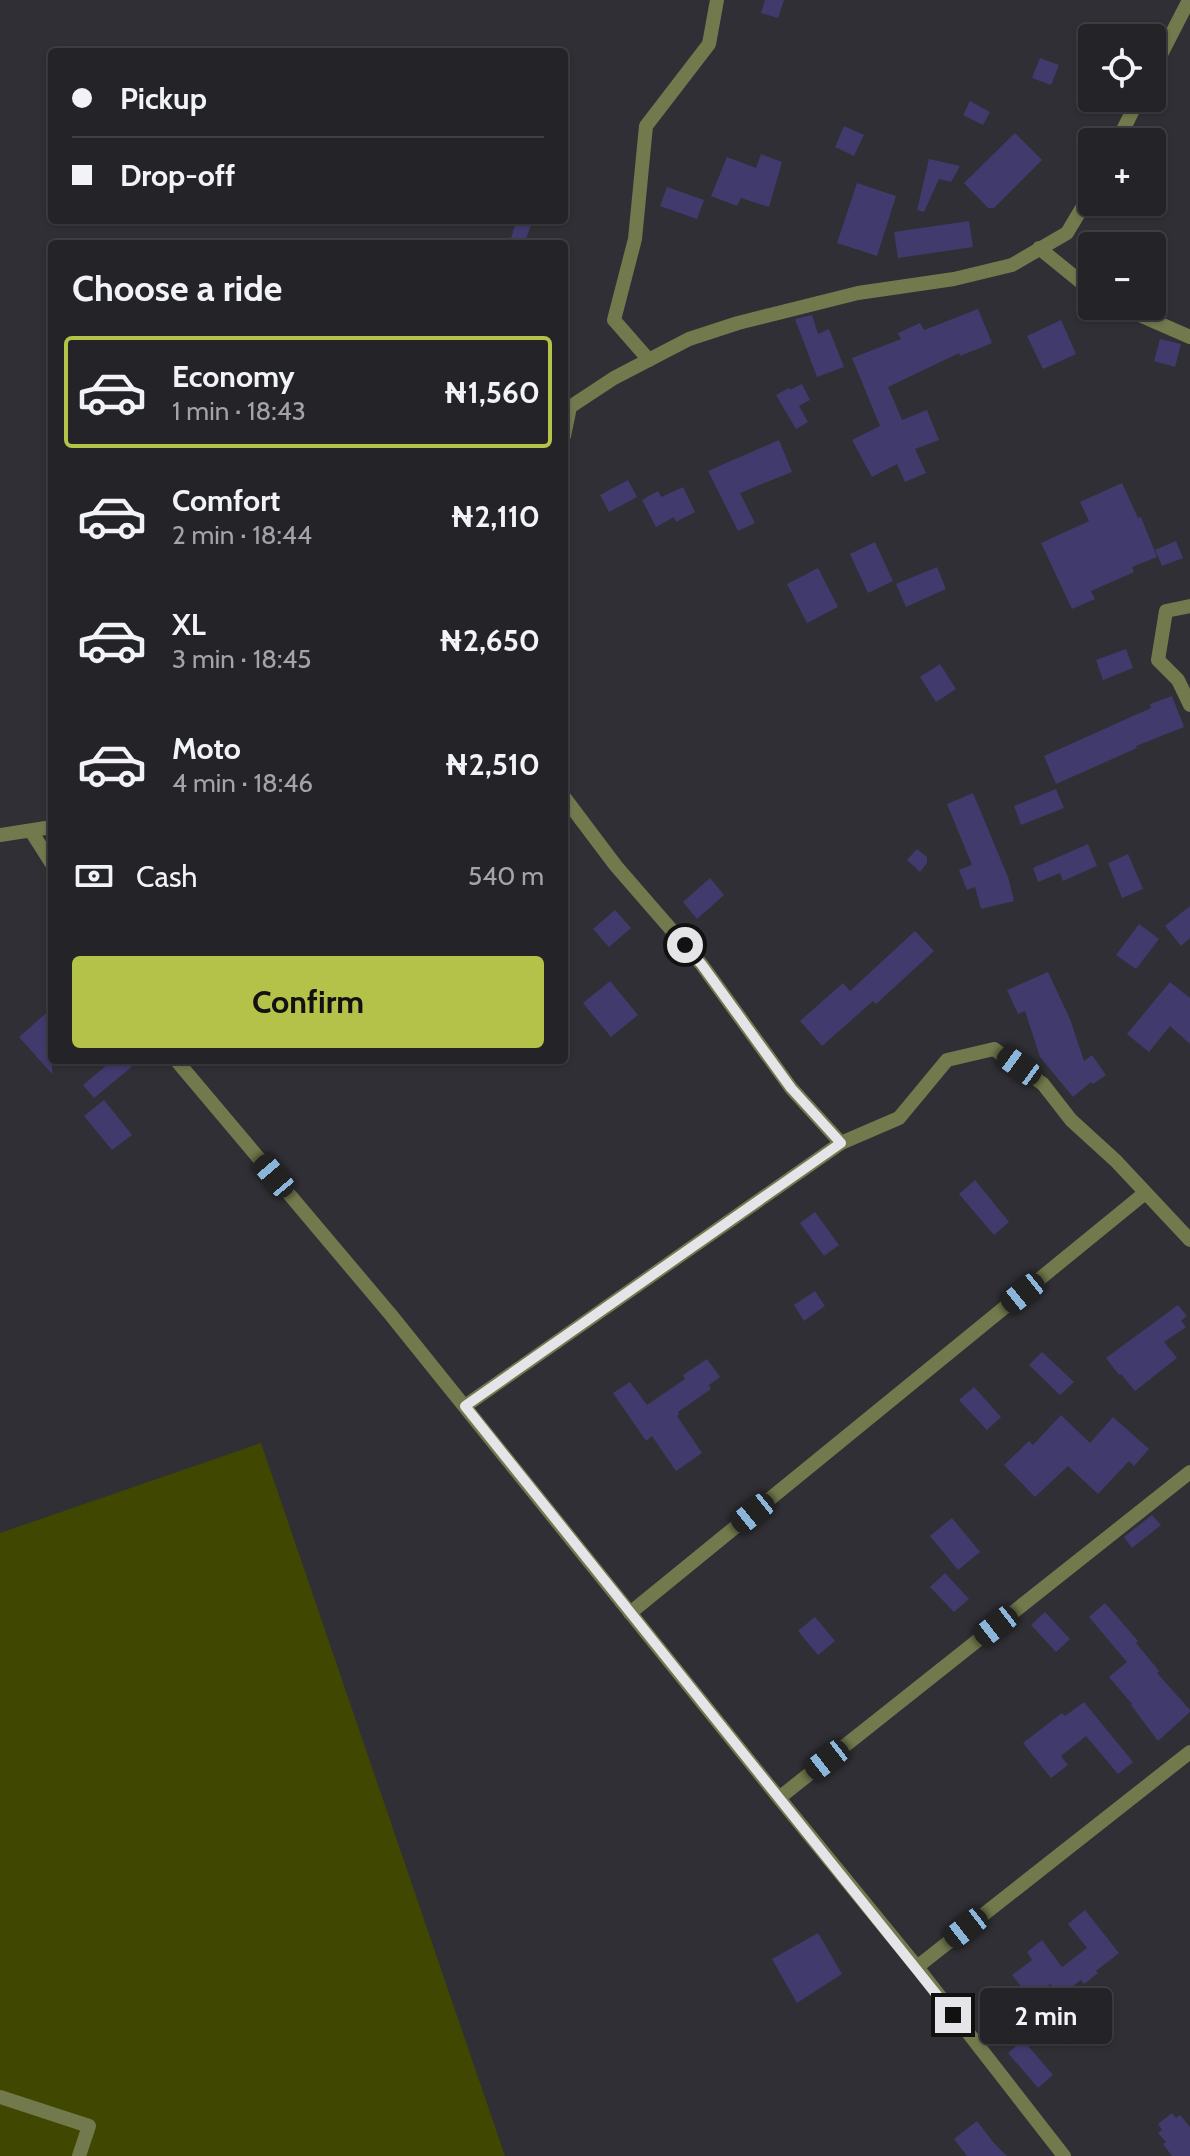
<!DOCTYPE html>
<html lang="en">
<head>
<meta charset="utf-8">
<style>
	body { margin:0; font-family:Cabin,sans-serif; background:#2f2f34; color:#f1f3f6; height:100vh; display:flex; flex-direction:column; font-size:30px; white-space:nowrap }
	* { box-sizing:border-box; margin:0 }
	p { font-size:26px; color:#a3a4a8 }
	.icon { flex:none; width:44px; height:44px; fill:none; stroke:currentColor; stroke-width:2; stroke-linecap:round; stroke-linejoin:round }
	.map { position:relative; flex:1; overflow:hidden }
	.details { position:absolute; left:48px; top:240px; width:520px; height:824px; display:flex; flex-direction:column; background:#232328; border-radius:8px; box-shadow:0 2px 6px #0004,0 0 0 2px #404045 }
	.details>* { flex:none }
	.hud { position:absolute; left:48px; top:48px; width:520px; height:176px; border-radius:8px; box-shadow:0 2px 6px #0004,0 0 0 2px #404045; display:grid; align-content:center; height:176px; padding:0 24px; background:#232328 }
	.controls { position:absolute; left:1078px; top:24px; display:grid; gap:16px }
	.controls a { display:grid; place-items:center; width:88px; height:88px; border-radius:8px; background:#232328; box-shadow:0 2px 6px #0004,0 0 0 2px #404045; font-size:40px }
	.end { position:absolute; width:36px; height:36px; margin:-18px; border:10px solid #e5e5e9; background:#111; box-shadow:0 0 0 4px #111 }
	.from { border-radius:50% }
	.bubble { position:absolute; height:56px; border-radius:8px; background:#232328; box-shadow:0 2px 6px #0004,0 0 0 2px #404045; font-size:26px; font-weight:800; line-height:56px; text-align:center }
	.car { position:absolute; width:24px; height:48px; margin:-24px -12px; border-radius:10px; box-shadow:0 0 6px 2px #0007; background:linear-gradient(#222 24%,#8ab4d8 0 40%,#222 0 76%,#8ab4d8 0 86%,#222 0) }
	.hud b { display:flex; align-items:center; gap:28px; height:76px; font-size:30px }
	.hud b+b { border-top:2px solid #404045 }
	.hud i { width:20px; height:20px; background:#f1f3f6 }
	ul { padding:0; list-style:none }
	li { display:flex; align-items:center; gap:24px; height:112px; margin:0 16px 12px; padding:0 8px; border:4px solid transparent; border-radius:8px }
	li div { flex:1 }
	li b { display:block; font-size:30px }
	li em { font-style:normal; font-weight:800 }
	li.active { border-color:#b4c24a }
	li>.icon { width:72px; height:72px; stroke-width:1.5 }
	h2 { padding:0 24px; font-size:36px; line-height:96px }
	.pay { display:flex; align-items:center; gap:20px; height:88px; padding:0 24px; font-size:30px }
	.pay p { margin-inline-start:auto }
	.primary-button { display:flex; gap:16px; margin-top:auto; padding:16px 24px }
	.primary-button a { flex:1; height:92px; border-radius:8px; background:#b4c24a; color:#111; font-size:32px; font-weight:800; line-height:92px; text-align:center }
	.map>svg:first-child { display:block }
	.green { fill:#404701 }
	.building { fill:#413a6d }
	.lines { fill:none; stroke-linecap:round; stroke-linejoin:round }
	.street { stroke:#72794c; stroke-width:14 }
	.route { stroke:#e5e5e9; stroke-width:10 }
</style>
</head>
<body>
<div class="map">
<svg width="1190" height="2156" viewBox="0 0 1190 2156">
	<rect width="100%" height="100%" fill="#2f2f35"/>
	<polygon class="green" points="261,1443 505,2156 0,2156 0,1533"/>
	<g class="building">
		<polygon points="765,0 784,0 778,18 761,13"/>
		<polygon points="1040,58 1059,65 1051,85 1032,78"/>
		<polygon points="970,101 990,112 983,125 963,115"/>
		<polygon points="844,126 864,135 854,156 835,147"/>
		<polygon points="1015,133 1042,160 994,208 988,208 964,183"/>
		<polygon points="761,154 782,162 769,207 741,198 737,206 711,196 727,157 756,168"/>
		<polygon points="929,159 960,166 951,182 939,179 924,212 917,210"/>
		<polygon points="857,183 896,196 877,256 837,243"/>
		<polygon points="667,187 704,200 697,219 660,206"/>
		<polygon points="517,220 531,225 524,244 509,244"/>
		<polygon points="969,221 973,247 898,258 894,232"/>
		<polygon points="978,309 992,343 960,356 959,353 888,387 902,420 927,410 939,440 915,449 926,473 905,482 897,464 872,477 852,440 880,426 852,358 901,339 898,333 920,323 924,330"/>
		<polygon points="812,315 818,334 829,329 844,367 817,377 795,319"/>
		<polygon points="1061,320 1076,354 1043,369 1027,336"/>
		<polygon points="1160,339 1181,344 1175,367 1154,361"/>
		<polygon points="802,384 810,400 799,406 808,422 796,429 776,395 789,388 790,390"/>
		<polygon points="779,440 792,472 740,493 755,523 738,531 708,471"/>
		<polygon points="628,480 637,497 609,512 600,495"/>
		<polygon points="1122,483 1138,518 1141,517 1157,557 1132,567 1134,572 1091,591 1095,599 1072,609 1041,543 1089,521 1080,502"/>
		<polygon points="683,487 695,512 676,522 674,517 656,527 642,500 658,491 661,497"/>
		<polygon points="1176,541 1183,558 1162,566 1155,550"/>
		<polygon points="875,542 893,581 868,593 850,554"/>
		<polygon points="937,567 946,589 906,607 896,584"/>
		<polygon points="818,568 838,607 807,623 787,584"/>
		<polygon points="1126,649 1133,668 1103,680 1096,660"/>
		<polygon points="940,664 956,689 936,702 920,677"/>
		<polygon points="1172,696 1184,727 1136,746 1137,748 1056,784 1044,756 1151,708 1150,704"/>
		<polygon points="1056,789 1064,808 1021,825 1014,806"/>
		<polygon points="973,793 1008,877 1014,901 981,909 975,887 967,890 959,870 972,865 947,804"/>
		<polygon points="1088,844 1097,866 1063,881 1060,873 1038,882 1033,868"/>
		<polygon points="917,849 927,857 927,863 920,872 907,860"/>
		<polygon points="1128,854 1143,889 1122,898 1108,863"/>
		<polygon points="710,878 724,895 697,919 683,902"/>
		<polygon points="1190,906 1190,938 1181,946 1165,926"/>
		<polygon points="615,910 631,928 609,947 593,929"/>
		<polygon points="1139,924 1159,939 1136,969 1116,955"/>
		<polygon points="915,931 934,951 876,1004 873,1001 822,1046 800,1021 843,983 850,991"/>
		<polygon points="1048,972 1070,1019 1084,1061 1092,1055 1106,1075 1093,1084 1091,1082 1073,1097 1040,1057 1025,1011 1018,1014 1007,990"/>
		<polygon points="610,981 638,1015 611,1037 583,1003"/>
		<polygon points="1170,982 1190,998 1190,1044 1170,1026 1149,1052 1127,1034"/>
		<polygon points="52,1008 52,1074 19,1037"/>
		<polygon points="113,1060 140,1060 94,1098 83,1085"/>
		<polygon points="104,1100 132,1135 112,1150 84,1116"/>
		<polygon points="975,1180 1009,1222 994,1235 959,1194"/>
		<polygon points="815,1212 839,1245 824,1256 800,1223"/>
		<polygon points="815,1291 825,1306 804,1321 794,1305"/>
		<polygon points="1178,1305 1187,1316 1181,1321 1186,1327 1164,1342 1177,1358 1135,1391 1121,1374 1119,1375 1106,1358"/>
		<polygon points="1042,1352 1074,1382 1060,1395 1029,1365"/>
		<polygon points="707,1359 720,1377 709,1385 711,1389 678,1412 679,1414 677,1416 702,1453 676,1471 652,1436 646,1441 613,1393 630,1382 647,1405 685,1379 683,1375"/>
		<polygon points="974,1387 1001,1417 987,1430 959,1400"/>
		<polygon points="1061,1415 1090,1443 1113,1417 1149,1449 1134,1466 1129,1461 1098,1494 1068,1466 1035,1497 1004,1465 1029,1441 1033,1445"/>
		<polygon points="1152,1515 1161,1525 1132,1548 1124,1537"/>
		<polygon points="952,1518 980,1552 958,1570 930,1536"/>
		<polygon points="945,1573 969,1599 954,1612 930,1587"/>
		<polygon points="1105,1603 1138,1641 1136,1643 1159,1671 1157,1673 1190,1710 1190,1712 1158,1741 1131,1705 1132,1704 1109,1677 1127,1662 1089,1617"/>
		<polygon points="1045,1612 1070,1639 1056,1652 1031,1625"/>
		<polygon points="815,1617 835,1641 818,1655 798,1631"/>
		<polygon points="1084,1702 1133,1762 1118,1774 1086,1736 1061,1756 1068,1765 1051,1778 1023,1743 1062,1713 1065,1716"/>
		<polygon points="1085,1910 1119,1953 1096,1971 1098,1973 1084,1984 1081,1980 1060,1996 1050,1984 1031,1999 1012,1975 1032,1960 1027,1952 1042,1940 1062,1967 1087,1948 1068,1924"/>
		<polygon points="818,1933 842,1974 797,2003 772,1959"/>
		<polygon points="1064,2009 1084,2034 1069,2047 1048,2022"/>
		<polygon points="1023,2040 1053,2075 1038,2088 1008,2053"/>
		<polygon points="1172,2113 1176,2118 1180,2115 1190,2127 1190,2156 1172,2156 1163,2144 1166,2142 1158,2133 1162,2130 1158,2124"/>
		<polygon points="977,2121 993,2142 1007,2156 967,2156 954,2139"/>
	</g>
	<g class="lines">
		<g class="street">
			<polyline points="1152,72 1189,0"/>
			<polyline points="1117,142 1139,98"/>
			<polyline points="1039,248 1092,291"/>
			<polyline points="1119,306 1190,337"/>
			<polyline points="649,360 614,320 635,239 646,126 709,44 717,0"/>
			<polyline points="564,436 570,407 614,378 689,339 738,323 858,293 954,279 1012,265 1067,233 1092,191"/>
			<polyline points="1190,606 1166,611 1158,660 1178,680 1190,705"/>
			<polyline points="564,797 616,866 702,965 791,1088 841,1143 899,1118 947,1060 994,1049 1043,1084 1071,1120 1116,1161 1190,1240"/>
			<polyline points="31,831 52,864"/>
			<polyline points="0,835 52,827"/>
			<polyline points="176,1060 391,1315 779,1798 917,1967 1064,2156"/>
			<polyline points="465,1406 841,1143"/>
			<polyline points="630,1613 1145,1193"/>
			<polyline points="779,1798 1190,1472"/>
			<polyline points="917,1967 1190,1752"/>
			<polyline points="0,2097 89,2126 79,2156"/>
		</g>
	</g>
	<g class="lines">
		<polyline class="route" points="685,945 702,965 791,1088 841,1143 465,1406 953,2015"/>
	</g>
</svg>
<div class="controls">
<a><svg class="icon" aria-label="locate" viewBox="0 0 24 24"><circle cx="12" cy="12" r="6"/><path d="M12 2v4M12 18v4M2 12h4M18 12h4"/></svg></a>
<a>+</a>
<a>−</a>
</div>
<i class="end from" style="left:685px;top:945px"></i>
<i class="end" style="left:953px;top:2015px"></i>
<div class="bubble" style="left:980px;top:1988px;width:132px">2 min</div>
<i class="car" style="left:1019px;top:1066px;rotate:306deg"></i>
<i class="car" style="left:274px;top:1176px;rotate:320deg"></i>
<i class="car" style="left:1023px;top:1293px;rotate:231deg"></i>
<i class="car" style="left:753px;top:1513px;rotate:231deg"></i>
<i class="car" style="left:996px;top:1626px;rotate:232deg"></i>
<i class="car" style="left:827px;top:1760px;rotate:232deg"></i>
<i class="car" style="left:966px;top:1928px;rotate:232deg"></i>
<div class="hud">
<b><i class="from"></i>Pickup</b>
<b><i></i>Drop-off</b>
</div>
<section class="details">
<h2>Choose a ride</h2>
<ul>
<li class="active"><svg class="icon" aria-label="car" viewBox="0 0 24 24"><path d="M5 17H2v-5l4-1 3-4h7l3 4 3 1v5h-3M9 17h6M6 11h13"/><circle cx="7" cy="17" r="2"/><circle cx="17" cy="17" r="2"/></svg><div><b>Economy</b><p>1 min · 18:43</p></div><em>₦1,560</em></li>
<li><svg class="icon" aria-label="car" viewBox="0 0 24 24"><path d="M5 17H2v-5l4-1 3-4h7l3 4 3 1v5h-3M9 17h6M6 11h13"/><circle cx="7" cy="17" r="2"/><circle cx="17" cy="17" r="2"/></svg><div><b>Comfort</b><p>2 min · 18:44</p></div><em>₦2,110</em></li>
<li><svg class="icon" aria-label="car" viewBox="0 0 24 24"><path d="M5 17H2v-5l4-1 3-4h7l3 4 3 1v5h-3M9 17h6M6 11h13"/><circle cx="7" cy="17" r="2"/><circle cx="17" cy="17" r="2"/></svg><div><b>XL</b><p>3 min · 18:45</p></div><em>₦2,650</em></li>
<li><svg class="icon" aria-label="car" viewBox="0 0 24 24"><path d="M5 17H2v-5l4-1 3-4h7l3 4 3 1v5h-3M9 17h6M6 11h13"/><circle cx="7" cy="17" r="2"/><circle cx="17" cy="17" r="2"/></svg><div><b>Moto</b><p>4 min · 18:46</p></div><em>₦2,510</em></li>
</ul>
<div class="pay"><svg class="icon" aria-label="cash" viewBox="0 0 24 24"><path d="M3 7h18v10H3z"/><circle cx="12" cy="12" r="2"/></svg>Cash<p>540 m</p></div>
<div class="primary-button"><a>Confirm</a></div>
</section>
</div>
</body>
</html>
